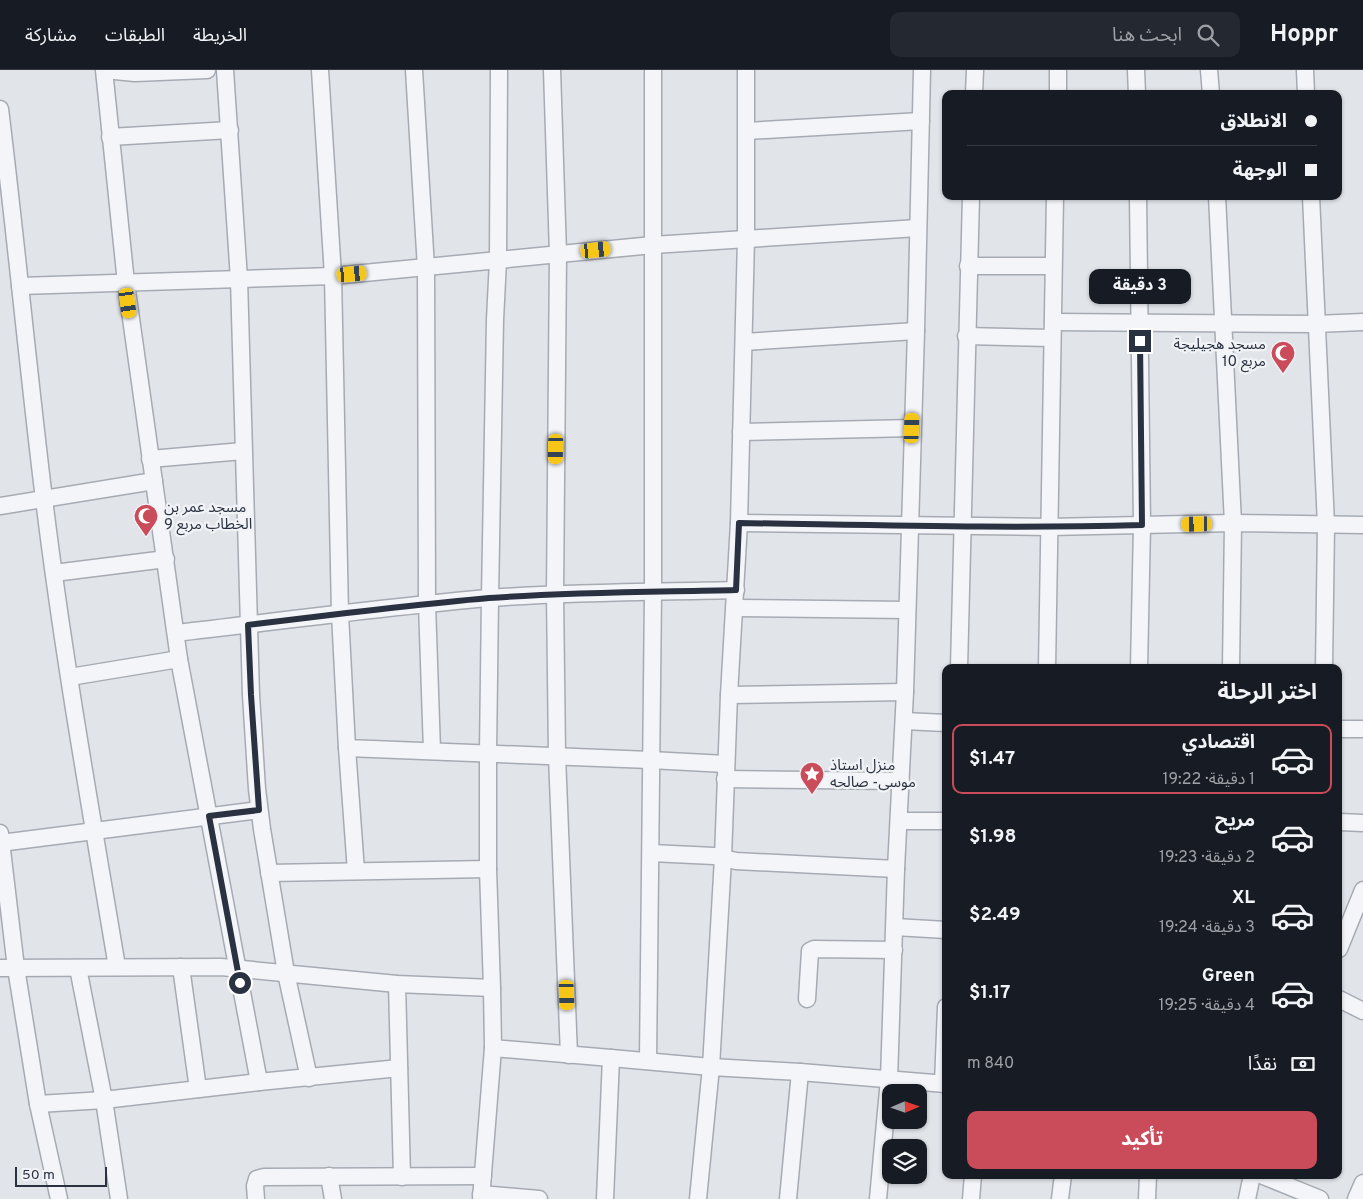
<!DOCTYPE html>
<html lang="ar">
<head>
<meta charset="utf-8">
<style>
	body { margin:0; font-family:Overpass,"Noto Sans Arabic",sans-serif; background:#242831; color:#f1f3f6; direction:rtl; height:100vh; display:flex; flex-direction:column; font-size:19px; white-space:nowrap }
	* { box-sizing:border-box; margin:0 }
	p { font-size:16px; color:#9ea1a6 }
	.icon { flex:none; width:28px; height:28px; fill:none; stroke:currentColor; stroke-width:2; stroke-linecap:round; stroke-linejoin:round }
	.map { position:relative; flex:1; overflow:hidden; direction:ltr }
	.side { position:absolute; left:942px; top:594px; width:400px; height:515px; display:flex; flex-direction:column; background:#171b24; border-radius:10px; box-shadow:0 1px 4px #0004; direction:rtl }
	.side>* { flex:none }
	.banner { position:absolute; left:942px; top:20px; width:400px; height:110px; border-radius:10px; box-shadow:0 1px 4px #0004; direction:rtl; display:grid; align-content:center; height:110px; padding:0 25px; background:#171b24 }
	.needle { width:32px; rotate:88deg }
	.fabs { position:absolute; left:882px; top:1014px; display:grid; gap:10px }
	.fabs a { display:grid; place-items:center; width:45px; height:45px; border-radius:10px; background:#171b24; box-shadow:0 1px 4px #0004; font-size:25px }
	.scale { position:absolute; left:15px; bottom:12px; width:92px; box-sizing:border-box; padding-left:5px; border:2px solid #2a3140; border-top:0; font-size:14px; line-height:18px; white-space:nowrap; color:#2a3140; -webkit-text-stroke:4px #f1f3f7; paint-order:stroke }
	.end { position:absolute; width:22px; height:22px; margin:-11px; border:6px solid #2a3140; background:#fff; box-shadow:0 0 0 2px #fff }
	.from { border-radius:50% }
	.bubble { position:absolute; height:35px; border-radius:10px; background:#171b24; box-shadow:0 1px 4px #0004; font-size:16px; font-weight:700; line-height:35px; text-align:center; direction:rtl }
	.car { position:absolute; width:15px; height:30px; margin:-15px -8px; border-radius:6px; box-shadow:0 0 4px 1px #0007; background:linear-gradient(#f5c518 24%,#345 0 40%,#f5c518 0 76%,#345 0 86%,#f5c518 0) }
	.banner b { display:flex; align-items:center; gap:18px; height:48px; font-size:19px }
	.banner b+b { border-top:1px solid #363941 }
	.banner i { width:12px; height:12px; background:#f1f3f6 }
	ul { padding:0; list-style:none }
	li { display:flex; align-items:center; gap:15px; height:70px; margin:0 10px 8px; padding:0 15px; border:2px solid transparent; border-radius:10px }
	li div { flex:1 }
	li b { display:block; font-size:19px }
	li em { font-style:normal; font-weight:700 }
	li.active { border-color:#ca4b59 }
	li>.icon { width:45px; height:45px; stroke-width:1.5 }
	h2 { padding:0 25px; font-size:22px; line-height:60px }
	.pay { display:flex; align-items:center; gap:12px; height:55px; padding:0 25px; font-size:19px }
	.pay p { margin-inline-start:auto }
	.button { display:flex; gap:10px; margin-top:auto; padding:10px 25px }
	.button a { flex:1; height:58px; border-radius:10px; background:#ca4b59; color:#fff; font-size:20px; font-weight:700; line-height:58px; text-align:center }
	header { display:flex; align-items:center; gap:30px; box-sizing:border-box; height:70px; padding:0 25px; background:#171b24; border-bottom:1px solid #363941 }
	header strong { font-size:24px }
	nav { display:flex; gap:28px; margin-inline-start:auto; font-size:18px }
	.search { width:350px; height:45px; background:#242831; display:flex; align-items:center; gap:12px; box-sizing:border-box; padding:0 18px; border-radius:10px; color:#9ea1a6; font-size:19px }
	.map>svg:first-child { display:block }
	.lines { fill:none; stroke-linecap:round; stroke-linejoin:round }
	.minor-casing { stroke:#a6abb3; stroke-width:19 }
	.minor { stroke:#f4f5f8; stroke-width:16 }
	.route { stroke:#2a3140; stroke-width:6 }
	.labels { text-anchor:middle; stroke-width:4.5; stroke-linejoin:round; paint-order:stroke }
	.poi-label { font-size:15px; fill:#2a3140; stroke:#f1f3f7; text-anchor:start }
</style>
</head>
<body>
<header>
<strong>Hoppr</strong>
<div class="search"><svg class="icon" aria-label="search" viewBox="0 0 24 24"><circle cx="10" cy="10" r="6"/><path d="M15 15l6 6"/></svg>ابحث هنا</div>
<nav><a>الخريطة</a><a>الطبقات</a><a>مشاركة</a></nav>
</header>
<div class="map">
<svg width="1363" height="1129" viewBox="0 0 1363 1129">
	<rect width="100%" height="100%" fill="#e1e4e9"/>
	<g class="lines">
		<defs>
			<g id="minor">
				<polyline points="104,0 126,213 179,589 259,1012"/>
				<polyline points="105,0 135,3 207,0"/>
				<polyline points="225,0 239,209 251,625 257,719 262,759 286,903 309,1008"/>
				<polyline points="320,0 333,206 340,544 347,678 650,690 726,694"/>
				<polyline points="414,0 426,198 427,534 432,681"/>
				<polyline points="499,0 498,190 495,250 490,528 488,683 488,799 492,918 493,978 611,988 711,997 800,1002 946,1014"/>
				<polyline points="552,0 558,184 555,524 557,686 569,985"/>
				<polyline points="1136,0 1137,24"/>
				<polyline points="1209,0 1211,24"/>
				<polyline points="1305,0 1306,24"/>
				<polyline points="974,24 975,0"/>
				<polyline points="1058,24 1058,0"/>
				<path d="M0,39C16,169 28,299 44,429C63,585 91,741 117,897"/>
				<polyline points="747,61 921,51"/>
				<polyline points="110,67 230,60"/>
				<polyline points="1138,126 1142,455 1139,598"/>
				<polyline points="1217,126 1233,453 1231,598"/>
				<polyline points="1311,126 1326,455 1324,598"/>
				<polyline points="968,196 1053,196"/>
				<polyline points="20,216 333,206 653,175 918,158"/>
				<polyline points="1053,252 1316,254 1363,252"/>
				<polyline points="966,266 1052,268"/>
				<polyline points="744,272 916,261"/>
				<polyline points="741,362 912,358"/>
				<polyline points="150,389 243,381"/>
				<polyline points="0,436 154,411"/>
				<polyline points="739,453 1049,457 1233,453 1363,455"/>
				<polyline points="54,503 166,489"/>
				<polyline points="735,538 907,540"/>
				<path d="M176,563C280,551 384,537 489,528C571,522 654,522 736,520"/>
				<polyline points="959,598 971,126"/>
				<polyline points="1047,598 1055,126"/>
				<polyline points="70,607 179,589"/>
				<polyline points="729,625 905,622"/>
				<polyline points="904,651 946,653"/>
				<polyline points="1339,659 1363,659"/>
				<polyline points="347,678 356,801"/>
				<polyline points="725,709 901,711"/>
				<polyline points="899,751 946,751"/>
				<polyline points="1339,752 1363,753"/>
				<polyline points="0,763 16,898 38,1034 59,1129"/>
				<polyline points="0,773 259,740"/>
				<polyline points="651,783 714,786 736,791 896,799"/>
				<polyline points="269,803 488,799"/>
				<polyline points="895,857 946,860"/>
				<polyline points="1339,879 1363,820"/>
				<polyline points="181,897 198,1019"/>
				<polyline points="0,898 221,897 397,914 492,918"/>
				<polyline points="78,898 104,1030 119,1129"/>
				<polyline points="397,914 402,1107"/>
				<polyline points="807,929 810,881 814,879 894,880"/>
				<polyline points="1339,929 1363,941"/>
				<polyline points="648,991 653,522 653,0"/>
				<polyline points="943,1014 946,937"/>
				<polyline points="38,1034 104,1030 259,1012 399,998"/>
				<polyline points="1261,1105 1320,1129"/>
				<polyline points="329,1106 333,1129"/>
				<polyline points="481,1124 539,1129"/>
				<polyline points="256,1129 255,1116 257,1109 264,1107 483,1106"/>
				<polyline points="481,1129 493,978"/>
				<polyline points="605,1129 611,988"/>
				<polyline points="698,1129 711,997 723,788 729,625 739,453 746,168 746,0"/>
				<polyline points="788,1129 800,1002"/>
				<polyline points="878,1129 889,1009 896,799 905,622 916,261 922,0"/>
				<polyline points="971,1129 973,1105"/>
				<polyline points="1060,1129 1063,1105"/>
				<polyline points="1147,1129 1148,1105"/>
				<polyline points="1247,1129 1252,1105"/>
				<polyline points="1356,1129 1363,1113"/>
			</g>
		</defs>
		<use href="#minor" class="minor-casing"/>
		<use href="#minor" class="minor"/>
	</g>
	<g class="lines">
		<path class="route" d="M240,913L209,746L259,740L251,625L248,555C329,545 409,535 489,528C571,522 654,522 736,520L739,453C873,455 1008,459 1142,455L1140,271"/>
	</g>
	<defs>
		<symbol id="mosque-pin" viewBox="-11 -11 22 30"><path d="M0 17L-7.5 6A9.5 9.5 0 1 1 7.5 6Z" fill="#ca4b59" stroke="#f1f3f7"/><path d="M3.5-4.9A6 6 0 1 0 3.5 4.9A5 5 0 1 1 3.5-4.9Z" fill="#fff"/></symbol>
		<symbol id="sight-pin" viewBox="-11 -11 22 30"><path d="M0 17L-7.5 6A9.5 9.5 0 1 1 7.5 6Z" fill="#ca4b59" stroke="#f1f3f7"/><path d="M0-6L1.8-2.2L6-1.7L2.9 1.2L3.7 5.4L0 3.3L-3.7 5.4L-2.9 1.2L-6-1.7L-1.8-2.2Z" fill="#fff"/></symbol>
	</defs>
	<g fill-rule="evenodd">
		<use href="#mosque-pin" x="1269" y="269" width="28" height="38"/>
		<use href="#mosque-pin" x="132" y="432" width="28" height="38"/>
		<use href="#sight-pin" x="798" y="690" width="28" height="38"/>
	</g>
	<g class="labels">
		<g class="poi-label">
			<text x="1266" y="279" text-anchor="end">مسجد هجيليجة<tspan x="1266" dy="17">مربع 10</tspan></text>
			<text x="164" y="442">مسجد عمر بن<tspan x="164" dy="17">الخطاب مربع 9</tspan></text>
			<text x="830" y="700">منزل استاذ<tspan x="830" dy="17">موسى- صالحه</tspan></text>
		</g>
	</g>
</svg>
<div class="fabs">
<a><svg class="needle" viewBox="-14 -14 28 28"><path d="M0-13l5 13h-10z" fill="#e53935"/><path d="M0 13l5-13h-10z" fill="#9ea1a6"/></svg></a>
<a><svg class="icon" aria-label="layers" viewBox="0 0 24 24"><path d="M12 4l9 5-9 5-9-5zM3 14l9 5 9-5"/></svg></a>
</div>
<div class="scale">50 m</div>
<i class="end from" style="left:240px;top:913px"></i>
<i class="end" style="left:1140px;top:271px"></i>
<div class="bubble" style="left:1089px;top:199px;width:102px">3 دقيقة</div>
<i class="car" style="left:596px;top:180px;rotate:84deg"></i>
<i class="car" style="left:352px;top:204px;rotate:85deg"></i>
<i class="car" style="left:128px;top:233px;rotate:172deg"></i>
<i class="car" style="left:912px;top:358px;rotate:2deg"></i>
<i class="car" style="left:556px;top:379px;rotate:181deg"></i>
<i class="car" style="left:1197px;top:454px;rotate:269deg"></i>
<i class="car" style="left:567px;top:925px;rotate:178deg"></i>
<div class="banner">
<b><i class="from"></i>الانطلاق</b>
<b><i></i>الوجهة</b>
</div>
<section class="side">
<h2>اختر الرحلة</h2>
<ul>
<li class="active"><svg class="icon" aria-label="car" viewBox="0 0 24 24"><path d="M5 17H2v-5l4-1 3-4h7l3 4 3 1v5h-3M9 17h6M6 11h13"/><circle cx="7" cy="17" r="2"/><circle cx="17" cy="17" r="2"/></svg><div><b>اقتصادي</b><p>1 دقيقة · 19:22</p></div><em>$1.47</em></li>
<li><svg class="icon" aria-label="car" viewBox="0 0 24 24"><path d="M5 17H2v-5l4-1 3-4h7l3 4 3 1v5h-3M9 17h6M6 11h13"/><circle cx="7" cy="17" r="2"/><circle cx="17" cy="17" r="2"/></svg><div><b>مريح</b><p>2 دقيقة · 19:23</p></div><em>$1.98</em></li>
<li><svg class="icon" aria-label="car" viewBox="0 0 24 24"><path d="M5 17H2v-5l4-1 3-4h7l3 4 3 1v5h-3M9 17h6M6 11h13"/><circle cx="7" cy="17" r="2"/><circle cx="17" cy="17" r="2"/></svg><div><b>XL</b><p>3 دقيقة · 19:24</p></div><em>$2.49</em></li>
<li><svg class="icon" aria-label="car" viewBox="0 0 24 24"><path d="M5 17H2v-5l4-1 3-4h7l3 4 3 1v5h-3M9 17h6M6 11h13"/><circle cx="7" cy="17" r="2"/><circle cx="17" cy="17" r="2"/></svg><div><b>Green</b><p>4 دقيقة · 19:25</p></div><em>$1.17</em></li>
</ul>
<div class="pay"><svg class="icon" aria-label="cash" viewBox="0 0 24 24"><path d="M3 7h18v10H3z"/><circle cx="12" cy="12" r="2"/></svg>نقدًا<p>840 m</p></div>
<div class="button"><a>تأكيد</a></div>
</section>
</div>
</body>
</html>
